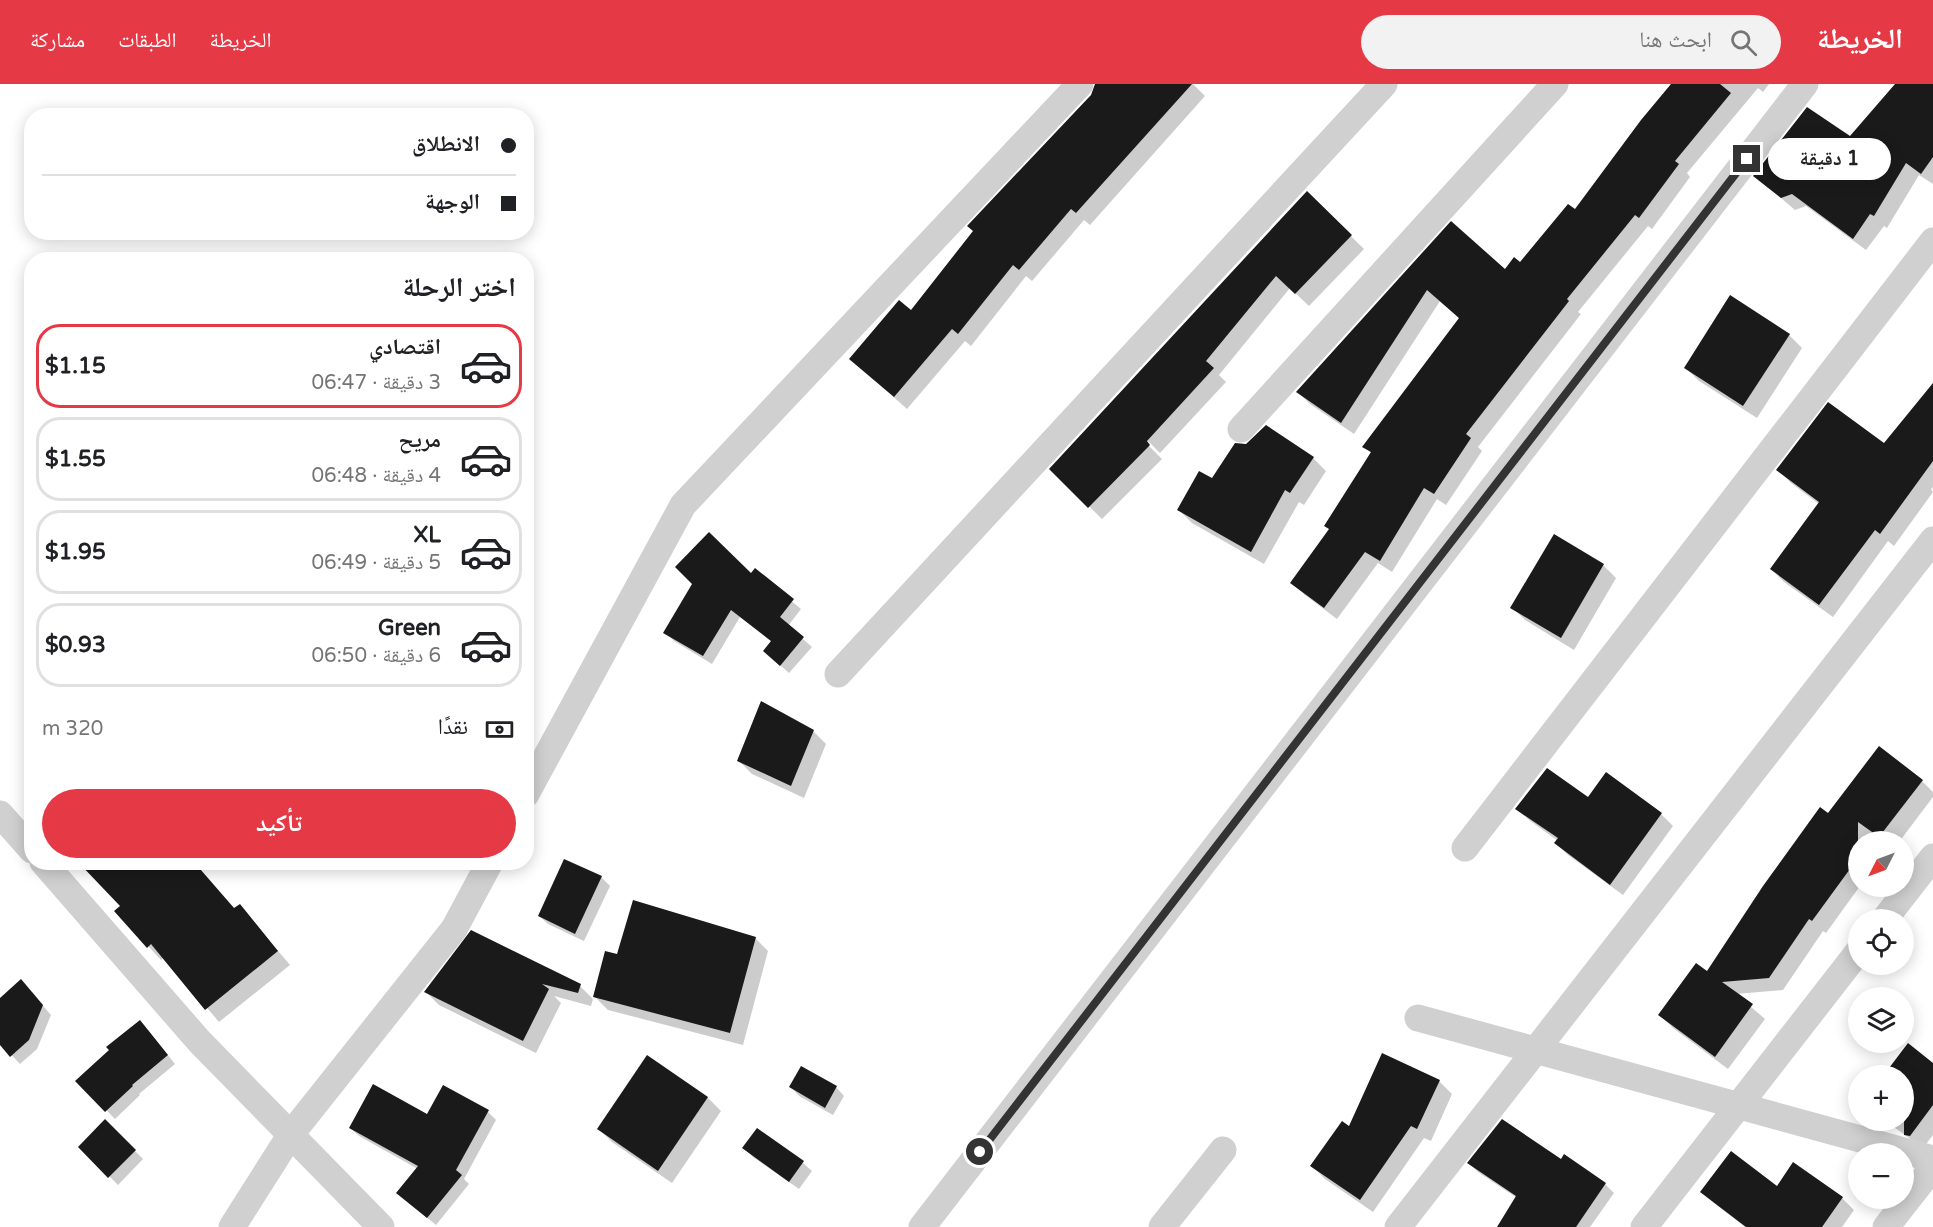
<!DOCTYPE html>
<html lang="ar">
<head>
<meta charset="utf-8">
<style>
	body { margin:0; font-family:"Varela Round","Noto Naskh Arabic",sans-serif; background:#f2f2f2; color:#202124; direction:rtl; height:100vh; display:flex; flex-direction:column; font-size:22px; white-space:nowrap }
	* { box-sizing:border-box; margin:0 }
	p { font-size:20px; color:#757577 }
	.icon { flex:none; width:33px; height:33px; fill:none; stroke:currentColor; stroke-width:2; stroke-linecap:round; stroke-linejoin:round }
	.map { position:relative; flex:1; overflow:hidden; direction:ltr }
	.drawer { position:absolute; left:24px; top:168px; width:510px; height:618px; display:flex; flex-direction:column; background:#fff; border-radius:24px; box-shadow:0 3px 15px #0003; direction:rtl }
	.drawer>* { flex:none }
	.top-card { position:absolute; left:24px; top:24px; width:510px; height:132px; border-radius:24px; box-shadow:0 3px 15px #0003; direction:rtl; display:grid; align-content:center; height:132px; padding:0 18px; background:#fff }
	.needle { width:39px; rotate:228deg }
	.fabs { position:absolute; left:1848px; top:747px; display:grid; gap:12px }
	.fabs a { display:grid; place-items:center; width:66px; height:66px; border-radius:50%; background:#fff; box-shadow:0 3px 15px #0003; font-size:30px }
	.end { position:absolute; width:27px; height:27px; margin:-14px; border:8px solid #333; background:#fff; box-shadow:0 0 0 3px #fff }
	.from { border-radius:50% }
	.bubble { position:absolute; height:42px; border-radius:21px; background:#fff; box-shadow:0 3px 15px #0003; font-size:20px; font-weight:700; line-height:42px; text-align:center; direction:rtl }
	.top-card b { display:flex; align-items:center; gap:21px; height:57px; font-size:22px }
	.top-card b+b { border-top:2px solid #e0e0e0 }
	.top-card i { width:15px; height:15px; background:#202124 }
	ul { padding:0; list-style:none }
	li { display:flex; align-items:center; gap:18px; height:84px; margin:0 12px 9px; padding:0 6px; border:3px solid #e0e0e0; border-radius:24px }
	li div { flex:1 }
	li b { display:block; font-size:22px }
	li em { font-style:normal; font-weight:700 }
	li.active { border-color:#e63946 }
	li>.icon { width:54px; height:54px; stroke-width:1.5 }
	h2 { padding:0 18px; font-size:27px; line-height:72px }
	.pay { display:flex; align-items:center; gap:15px; height:66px; padding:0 18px; font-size:22px }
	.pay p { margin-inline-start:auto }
	.cta { display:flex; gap:12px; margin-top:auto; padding:12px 18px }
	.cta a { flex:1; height:69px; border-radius:36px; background:#e63946; color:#fff; font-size:24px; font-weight:700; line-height:69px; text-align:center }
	header { display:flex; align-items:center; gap:36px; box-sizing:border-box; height:84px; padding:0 30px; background:#e63946; color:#fff }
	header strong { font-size:28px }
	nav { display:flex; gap:33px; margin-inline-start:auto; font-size:21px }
	.search { width:420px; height:54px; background:#f2f2f2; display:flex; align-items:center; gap:15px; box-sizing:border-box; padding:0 21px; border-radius:33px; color:#757577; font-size:22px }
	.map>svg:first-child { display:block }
	.shadow { fill:#0003 }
	.building { fill:#1a1a1a }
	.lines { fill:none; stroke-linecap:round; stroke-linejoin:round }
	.minor { stroke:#d0d0d0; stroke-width:27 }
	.route { stroke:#333; stroke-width:8 }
</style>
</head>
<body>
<header>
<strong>الخريطة</strong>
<div class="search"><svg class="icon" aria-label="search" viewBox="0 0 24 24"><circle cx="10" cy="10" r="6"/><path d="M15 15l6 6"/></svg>ابحث هنا</div>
<nav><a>الخريطة</a><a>الطبقات</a><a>مشاركة</a></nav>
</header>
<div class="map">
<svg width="1933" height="1143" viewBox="0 0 1933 1143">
	<rect width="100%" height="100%" fill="#fff"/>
	<g class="shadow">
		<polygon points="1097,0 1193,0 1205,12 1090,141 1084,136 1032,197 1026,192 971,262 965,257 907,325 851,275 911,228 975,147 1093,12"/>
		<polygon points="1673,0 1769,0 1763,8 1758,4 1687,89 1690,93 1652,145 1648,142 1578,228 1581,230 1478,363 1482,367 1446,421 1437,415 1392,488 1378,479 1337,535 1305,511 1292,499 1331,446 1372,370 1364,362 1460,235 1440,217 1354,350 1310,320 1298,308 1452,139 1505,187 1521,180 1575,128"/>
		<polygon points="1897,0 1933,0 1933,100 1919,91 1887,144 1884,142 1866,166 1806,122 1795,126 1755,92 1851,54"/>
		<polygon points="1307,109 1364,165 1309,222 1290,204 1219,291 1226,298 1160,369 1142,351 1140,353 1162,375 1102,435 1051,385"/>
		<polygon points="1731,213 1789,251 1802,264 1757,334 1699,297 1686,284"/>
		<polygon points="1933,301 1933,403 1931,405 1933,408 1894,462 1888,457 1833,533 1784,498 1771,485 1819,420 1791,399 1778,386 1884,361"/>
		<polygon points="1313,374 1326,387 1304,421 1299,418 1264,480 1192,439 1179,426 1213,396"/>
		<polygon points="1603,481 1616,494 1574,566 1525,536 1512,523"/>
		<polygon points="755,487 801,525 788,542 812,563 789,589 773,575 772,558 740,533 712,580 674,557 665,548 751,492"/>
		<polygon points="813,647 826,660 804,714 752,690 739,677"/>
		<polygon points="1606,690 1661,730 1673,742 1623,811 1568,771 1556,759 1558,757 1529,736 1517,724 1589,715"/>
		<polygon points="1922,697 1933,708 1933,713 1899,758 1858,758 1860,802 1826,849 1823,847 1783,906 1736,910 1765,935 1728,985 1673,944 1660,931 1707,889 1829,731"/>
		<polygon points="601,793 610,802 584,857 548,840 539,832"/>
		<polygon points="122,822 235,826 240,822 290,881 219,938 164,873 161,876 116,827"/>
		<polygon points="472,848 580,902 593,915 591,922 554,912 561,919 536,969 439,921 426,908"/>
		<polygon points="755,854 768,867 743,961 608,926 595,913 618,872"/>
		<polygon points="29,906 51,931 37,965 20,980 0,959 0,916"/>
		<polygon points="148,946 175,980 139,1010 140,1011 115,1035 78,997"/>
		<polygon points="647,973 708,1014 721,1027 672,1099 612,1058 599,1045"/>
		<polygon points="1933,981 1933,1051 1923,1064 1884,1036 1904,1036 1904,992"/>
		<polygon points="1439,997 1452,1010 1431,1057 1424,1054 1373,1128 1325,1095 1312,1082 1350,1044"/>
		<polygon points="791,1003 836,1003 844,1012 833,1031 799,1012"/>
		<polygon points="488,1028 496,1036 464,1095 469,1100 436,1141 407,1117 418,1085 359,1052 350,1044 427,1032"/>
		<polygon points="105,1037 143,1075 118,1101 80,1063"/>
		<polygon points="757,1046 803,1079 812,1087 799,1105 753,1073 744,1064"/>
		<polygon points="1564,1072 1605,1100 1614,1109 1590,1143 1499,1143 1517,1114 1478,1088 1469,1079 1561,1077"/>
		<polygon points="1794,1080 1842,1114 1854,1126 1842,1143 1745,1143 1714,1119 1702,1108 1777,1104"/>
	</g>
	<g class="building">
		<polygon points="1095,0 1192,0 1076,129 1071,125 1019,186 1013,181 958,250 952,245 894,313 849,275 899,216 911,226 973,147 967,142 1091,11"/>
		<polygon points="1671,0 1720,0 1731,9 1675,77 1679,80 1639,134 1635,131 1567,215 1569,217 1466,350 1471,354 1434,410 1424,404 1380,477 1365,468 1324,524 1290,499 1329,445 1324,442 1371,368 1362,363 1459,234 1427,206 1341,339 1296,308 1451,137 1505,185 1514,173 1520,178 1568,120 1575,125 1641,36"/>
		<polygon points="1895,0 1933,0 1933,73 1921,90 1906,79 1874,132 1870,130 1853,155 1792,110 1781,114 1753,92 1807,23 1850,52"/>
		<polygon points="1307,107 1352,151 1295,210 1276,192 1206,277 1214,284 1147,357 1150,361 1088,424 1049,385"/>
		<polygon points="1730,211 1790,250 1743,322 1684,284"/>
		<polygon points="1933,299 1933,377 1880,450 1875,446 1819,521 1770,485 1819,418 1776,386 1828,318 1884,359"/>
		<polygon points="1266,341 1314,373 1290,409 1285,406 1251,468 1177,426 1199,387 1212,394 1235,359 1246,360"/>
		<polygon points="709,448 751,489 755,484 794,515 780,533 804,553 780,582 763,567 771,557 731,526 703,572 663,549 692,500 675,483"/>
		<polygon points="1554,450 1604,480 1561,554 1510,524"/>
		<polygon points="761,617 814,646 791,702 737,677"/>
		<polygon points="1879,662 1923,696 1879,753 1858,738 1858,774 1812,837 1809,835 1769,894 1722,898 1753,920 1715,973 1658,931 1696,879 1707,887 1763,802 1820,723 1828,729"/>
		<polygon points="1547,684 1588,713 1606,688 1662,729 1610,801 1554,759 1558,754 1515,725"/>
		<polygon points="564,775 602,792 575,850 538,832"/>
		<polygon points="78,778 194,778 234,824 240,820 278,867 205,926 151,860 147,864 114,827 120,822"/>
		<polygon points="633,816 756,853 730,949 593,913 605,867 617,870"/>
		<polygon points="471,846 581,900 578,909 542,900 549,905 523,957 424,908"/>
		<polygon points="21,895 43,921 29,956 10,973 0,961 0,914"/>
		<polygon points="140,936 168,971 132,1001 133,1002 105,1028 75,997 109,966 106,963"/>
		<polygon points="1908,959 1933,979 1933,1021 1910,1052 1904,1051 1904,992 1883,992"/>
		<polygon points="1382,969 1440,996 1417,1045 1411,1042 1360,1116 1310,1082 1342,1037 1349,1042"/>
		<polygon points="647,971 708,1013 658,1087 597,1045"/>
		<polygon points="801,982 837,1002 825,1024 789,1003"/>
		<polygon points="373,1000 427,1030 443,1001 489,1026 456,1086 462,1091 427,1134 396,1109 418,1082 349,1044"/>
		<polygon points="105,1035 136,1066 108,1094 78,1063"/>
		<polygon points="1502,1035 1561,1075 1564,1070 1606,1099 1576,1143 1497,1143 1516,1112 1467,1079"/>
		<polygon points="757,1044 804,1077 789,1098 742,1064"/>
		<polygon points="1731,1067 1777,1102 1793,1078 1843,1113 1822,1143 1746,1143 1700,1108"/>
	</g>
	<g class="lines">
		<g class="minor">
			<polyline points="1241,345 1555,0"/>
			<polyline points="838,590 1384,0"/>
			<polyline points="526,710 683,421 1080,0"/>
			<polyline points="0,730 32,766"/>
			<polyline points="1465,764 1933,157"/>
			<polyline points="43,778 199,957 381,1143"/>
			<polyline points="1884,836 1933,773"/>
			<polyline points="1418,934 1933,1075"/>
			<polyline points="232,1143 291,1050 454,845 490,778"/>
			<polyline points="922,1143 1805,0"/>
			<polyline points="1162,1143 1223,1066"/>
			<polyline points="1398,1143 1933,456"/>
			<polyline points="1644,1143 1858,868"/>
			<polyline points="1886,1143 1933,1083"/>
		</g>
	</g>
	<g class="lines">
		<polyline class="route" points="980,1068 1747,75"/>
	</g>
</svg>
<div class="fabs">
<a><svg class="needle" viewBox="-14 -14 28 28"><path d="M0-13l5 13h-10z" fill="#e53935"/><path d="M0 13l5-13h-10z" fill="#757577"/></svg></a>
<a><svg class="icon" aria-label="locate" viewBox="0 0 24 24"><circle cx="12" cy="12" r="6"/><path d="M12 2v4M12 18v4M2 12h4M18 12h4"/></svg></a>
<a><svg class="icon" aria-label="layers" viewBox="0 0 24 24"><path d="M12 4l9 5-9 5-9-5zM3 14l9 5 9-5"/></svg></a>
<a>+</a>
<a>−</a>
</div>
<i class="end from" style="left:980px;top:1068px"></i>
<i class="end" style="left:1747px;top:75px"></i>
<div class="bubble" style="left:1768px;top:54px;width:123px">1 دقيقة</div>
<div class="top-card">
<b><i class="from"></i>الانطلاق</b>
<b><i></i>الوجهة</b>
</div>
<section class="drawer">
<h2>اختر الرحلة</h2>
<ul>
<li class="active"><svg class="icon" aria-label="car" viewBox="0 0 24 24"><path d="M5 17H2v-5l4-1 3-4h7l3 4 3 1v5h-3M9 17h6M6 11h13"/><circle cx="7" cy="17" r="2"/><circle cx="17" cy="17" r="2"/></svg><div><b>اقتصادي</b><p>3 دقيقة · 06:47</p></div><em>$1.15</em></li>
<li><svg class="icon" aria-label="car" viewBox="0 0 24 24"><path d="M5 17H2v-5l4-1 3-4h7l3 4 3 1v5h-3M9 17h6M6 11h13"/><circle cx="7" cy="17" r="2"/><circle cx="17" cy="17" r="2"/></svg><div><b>مريح</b><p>4 دقيقة · 06:48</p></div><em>$1.55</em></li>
<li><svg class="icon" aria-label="car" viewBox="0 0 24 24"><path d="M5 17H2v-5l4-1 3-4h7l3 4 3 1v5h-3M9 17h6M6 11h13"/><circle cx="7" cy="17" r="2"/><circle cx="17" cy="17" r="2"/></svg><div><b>XL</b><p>5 دقيقة · 06:49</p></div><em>$1.95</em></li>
<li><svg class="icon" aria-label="car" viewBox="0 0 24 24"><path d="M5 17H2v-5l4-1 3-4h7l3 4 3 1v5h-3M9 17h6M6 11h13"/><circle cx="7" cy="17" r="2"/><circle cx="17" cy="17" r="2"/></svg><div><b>Green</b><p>6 دقيقة · 06:50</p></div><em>$0.93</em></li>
</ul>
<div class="pay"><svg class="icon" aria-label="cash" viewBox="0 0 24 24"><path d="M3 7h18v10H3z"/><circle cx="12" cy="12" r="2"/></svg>نقدًا<p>320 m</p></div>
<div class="cta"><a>تأكيد</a></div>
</section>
</div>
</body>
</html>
